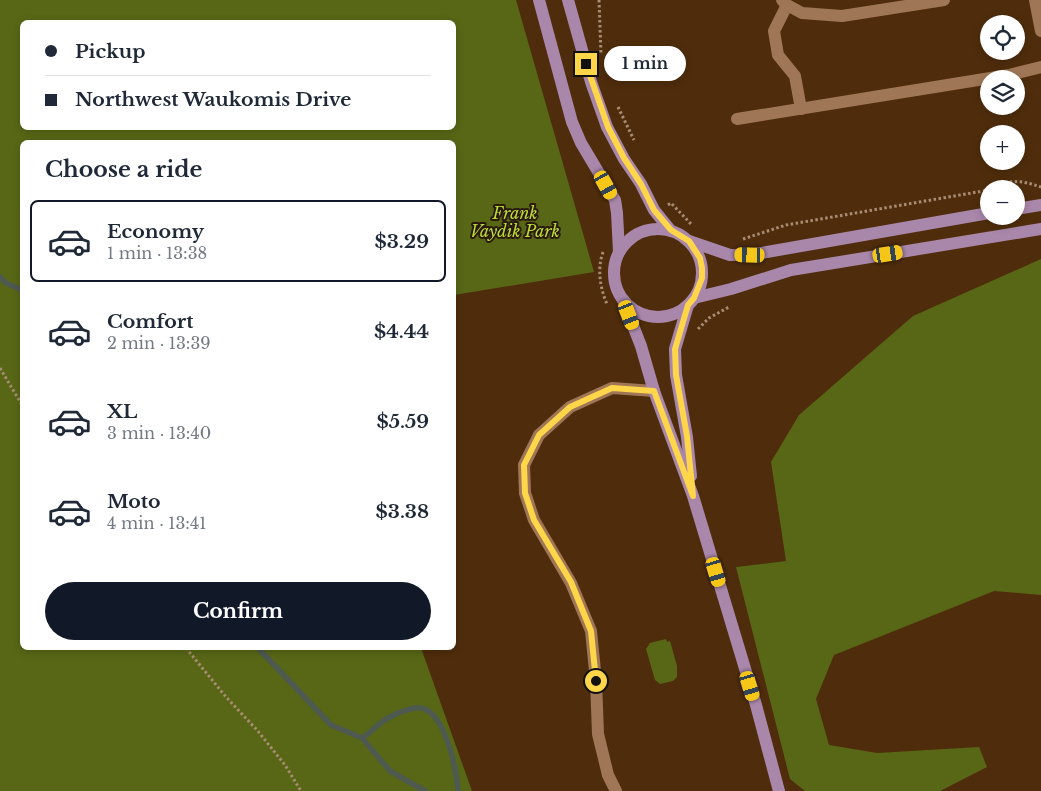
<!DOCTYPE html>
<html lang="en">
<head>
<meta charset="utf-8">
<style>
	body { margin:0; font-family:"Libre Baskerville",serif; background:#f6f6f7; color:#1f2937; height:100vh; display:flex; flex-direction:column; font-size:19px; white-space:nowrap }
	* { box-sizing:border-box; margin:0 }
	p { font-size:16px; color:#747a83 }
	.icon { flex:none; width:28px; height:28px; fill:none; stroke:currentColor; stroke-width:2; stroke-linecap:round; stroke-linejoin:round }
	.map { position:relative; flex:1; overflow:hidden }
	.details { position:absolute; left:20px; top:140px; width:436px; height:510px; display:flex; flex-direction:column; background:#fff; border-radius:8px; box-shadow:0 2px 8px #0003 }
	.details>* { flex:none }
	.top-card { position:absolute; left:20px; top:20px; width:436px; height:110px; border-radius:8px; box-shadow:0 2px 8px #0003; display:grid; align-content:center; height:110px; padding:0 25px; background:#fff }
	.controls { position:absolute; left:980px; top:15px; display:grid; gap:10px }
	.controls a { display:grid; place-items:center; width:45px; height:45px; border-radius:50%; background:#fff; box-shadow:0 2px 8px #0003; font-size:25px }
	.end { position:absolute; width:22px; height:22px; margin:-11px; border:6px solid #ffd54a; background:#111; box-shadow:0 0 0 2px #111 }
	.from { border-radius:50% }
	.bubble { position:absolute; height:35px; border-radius:18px; background:#fff; box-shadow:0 2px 8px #0003; font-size:16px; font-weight:700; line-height:35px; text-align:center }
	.car { position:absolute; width:15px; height:30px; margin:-15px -8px; border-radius:6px; box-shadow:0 0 4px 1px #0007; background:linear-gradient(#f5c518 24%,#345 0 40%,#f5c518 0 76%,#345 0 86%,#f5c518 0) }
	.top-card b { display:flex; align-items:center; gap:18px; height:48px; font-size:19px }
	.top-card b+b { border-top:1px solid #e0e1e3 }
	.top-card i { width:12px; height:12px; background:#1f2937 }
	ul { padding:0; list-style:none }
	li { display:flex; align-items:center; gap:15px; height:82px; margin:0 10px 8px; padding:0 15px; border:2px solid transparent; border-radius:8px }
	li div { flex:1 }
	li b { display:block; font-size:19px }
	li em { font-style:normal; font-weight:700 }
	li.selected { border-color:#111827 }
	li>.icon { width:45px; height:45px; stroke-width:1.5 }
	h2 { padding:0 25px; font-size:22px; line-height:60px }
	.action { display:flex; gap:10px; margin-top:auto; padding:10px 25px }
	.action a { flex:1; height:58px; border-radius:30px; background:#111827; color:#fff; font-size:20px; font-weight:700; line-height:58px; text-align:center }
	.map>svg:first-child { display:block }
	.green { fill:#586716; fill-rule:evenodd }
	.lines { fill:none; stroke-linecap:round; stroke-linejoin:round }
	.stream { stroke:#4e5950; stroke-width:5.5 }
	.path { stroke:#a88c74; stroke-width:3; stroke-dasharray:2.5 2.5; stroke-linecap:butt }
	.minor { stroke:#9f7757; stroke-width:12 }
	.major { stroke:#a987ab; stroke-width:12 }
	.route { stroke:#ffd54a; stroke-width:6 }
	.labels { text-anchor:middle; stroke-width:4; stroke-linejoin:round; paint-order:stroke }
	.park-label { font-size:16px; font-style:italic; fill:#bede35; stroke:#291a0c }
</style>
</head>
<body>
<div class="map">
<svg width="1041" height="791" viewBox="0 0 1041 791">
	<rect width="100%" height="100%" fill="#4f2d0c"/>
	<g class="green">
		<path d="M0,0H516L594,272L454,295V142H22V648H421L472,791H0ZM22,22H454V128H22Z"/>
		<polygon points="1041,259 1041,595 994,591 834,655 816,699 829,745 877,753 979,747 987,767 940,791 805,791 790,779 736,567 786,561 771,462 799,415 913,316"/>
		<polygon points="666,639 667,642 670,641 677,666 677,677 673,681 660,684 655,680 646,649 650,643"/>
	</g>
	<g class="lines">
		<g class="stream">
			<polyline points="0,277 6,283 22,290"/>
			<polyline points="258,648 331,725 362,738 390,771 425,791"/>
			<path d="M362,738C372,732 375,727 383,721C392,715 405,710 415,708C444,703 457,771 458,791"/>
		</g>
		<g class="path">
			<polyline points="599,0 601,54"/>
			<polyline points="618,107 634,140"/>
			<path d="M991,189C1011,179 1020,180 1041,187"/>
			<polyline points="668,205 671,203 692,225"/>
			<polyline points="743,239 786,225 989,190"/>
			<path d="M603,252C597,269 600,288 607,304"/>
			<polyline points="698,329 709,318 729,307"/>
			<polyline points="0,368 22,405"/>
			<polyline points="186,648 226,697 257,730 285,765 301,791"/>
		</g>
		<g class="minor">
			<polyline points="782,0 787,5 802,13 842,16 944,0"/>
			<polyline points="1035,0 1041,31"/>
			<polyline points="787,5 774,31 778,55 795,76 801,109"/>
			<polyline points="737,119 1009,75 1041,67"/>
			<polyline points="616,791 608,775 598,734 596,681 591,631 571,583 534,520 525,493 524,465 539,435 570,407 612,388 654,391"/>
		</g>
		<g class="major">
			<polyline points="539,0 572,122 581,143 615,200 617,213 619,252"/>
			<polyline points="568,0 591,82 607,127 624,159 641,184 654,210 671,231"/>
			<polyline points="1016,209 1041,205"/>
			<circle cx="658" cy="273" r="44"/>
			<polyline points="689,241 730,255 750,255 989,213"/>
			<polyline points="694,298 731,289 791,270 1041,229"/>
			<polyline points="623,300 641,346 654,391 693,496 756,705 779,791"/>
			<polyline points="688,305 675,349 676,375 687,437 691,476"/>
		</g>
	</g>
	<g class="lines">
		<polyline class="route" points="586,64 608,127 624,158 641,184 654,210 671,230 689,241 700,258 702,268 702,278 694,298 688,305 675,349 676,375 687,436 693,496 654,391 612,388 570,407 539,435 524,465 525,493 534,520 571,582 591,631 596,681"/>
	</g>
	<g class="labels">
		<g class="park-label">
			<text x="515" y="219">Frank<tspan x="515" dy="18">Vaydik Park</tspan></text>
		</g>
	</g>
</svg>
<div class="controls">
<a><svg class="icon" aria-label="locate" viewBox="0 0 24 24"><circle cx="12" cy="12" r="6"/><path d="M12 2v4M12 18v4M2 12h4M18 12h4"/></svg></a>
<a><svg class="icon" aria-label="layers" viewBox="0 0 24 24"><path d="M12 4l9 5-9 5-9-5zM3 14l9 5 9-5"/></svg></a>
<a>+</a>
<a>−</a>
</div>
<i class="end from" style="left:596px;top:681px"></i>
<i class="end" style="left:586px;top:64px"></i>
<div class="bubble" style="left:604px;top:46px;width:82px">1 min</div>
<i class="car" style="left:606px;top:185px;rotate:151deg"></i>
<i class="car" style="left:888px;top:254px;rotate:81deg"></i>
<i class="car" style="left:750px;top:255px;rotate:271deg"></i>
<i class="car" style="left:629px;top:315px;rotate:159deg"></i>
<i class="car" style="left:716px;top:572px;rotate:163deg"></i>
<i class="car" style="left:750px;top:686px;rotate:163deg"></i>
<div class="top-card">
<b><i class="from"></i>Pickup</b>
<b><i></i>Northwest Waukomis Drive</b>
</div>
<section class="details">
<h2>Choose a ride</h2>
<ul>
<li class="selected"><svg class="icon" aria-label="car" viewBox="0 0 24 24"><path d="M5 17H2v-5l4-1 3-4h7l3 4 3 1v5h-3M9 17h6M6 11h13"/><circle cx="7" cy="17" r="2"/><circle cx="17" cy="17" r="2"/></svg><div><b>Economy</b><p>1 min · 13:38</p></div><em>$3.29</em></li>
<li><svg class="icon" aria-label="car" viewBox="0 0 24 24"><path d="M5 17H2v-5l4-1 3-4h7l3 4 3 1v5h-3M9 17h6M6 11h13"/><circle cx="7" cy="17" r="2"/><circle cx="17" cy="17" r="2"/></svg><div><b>Comfort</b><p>2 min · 13:39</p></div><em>$4.44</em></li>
<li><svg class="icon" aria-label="car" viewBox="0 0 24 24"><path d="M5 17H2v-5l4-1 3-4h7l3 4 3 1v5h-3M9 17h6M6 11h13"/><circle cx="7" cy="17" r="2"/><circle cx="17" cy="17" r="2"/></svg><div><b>XL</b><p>3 min · 13:40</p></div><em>$5.59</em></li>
<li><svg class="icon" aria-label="car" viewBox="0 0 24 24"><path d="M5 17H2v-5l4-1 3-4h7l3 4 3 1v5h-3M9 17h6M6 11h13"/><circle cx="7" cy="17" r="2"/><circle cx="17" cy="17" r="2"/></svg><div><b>Moto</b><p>4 min · 13:41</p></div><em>$3.38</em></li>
</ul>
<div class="action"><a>Confirm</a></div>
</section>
</div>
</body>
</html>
